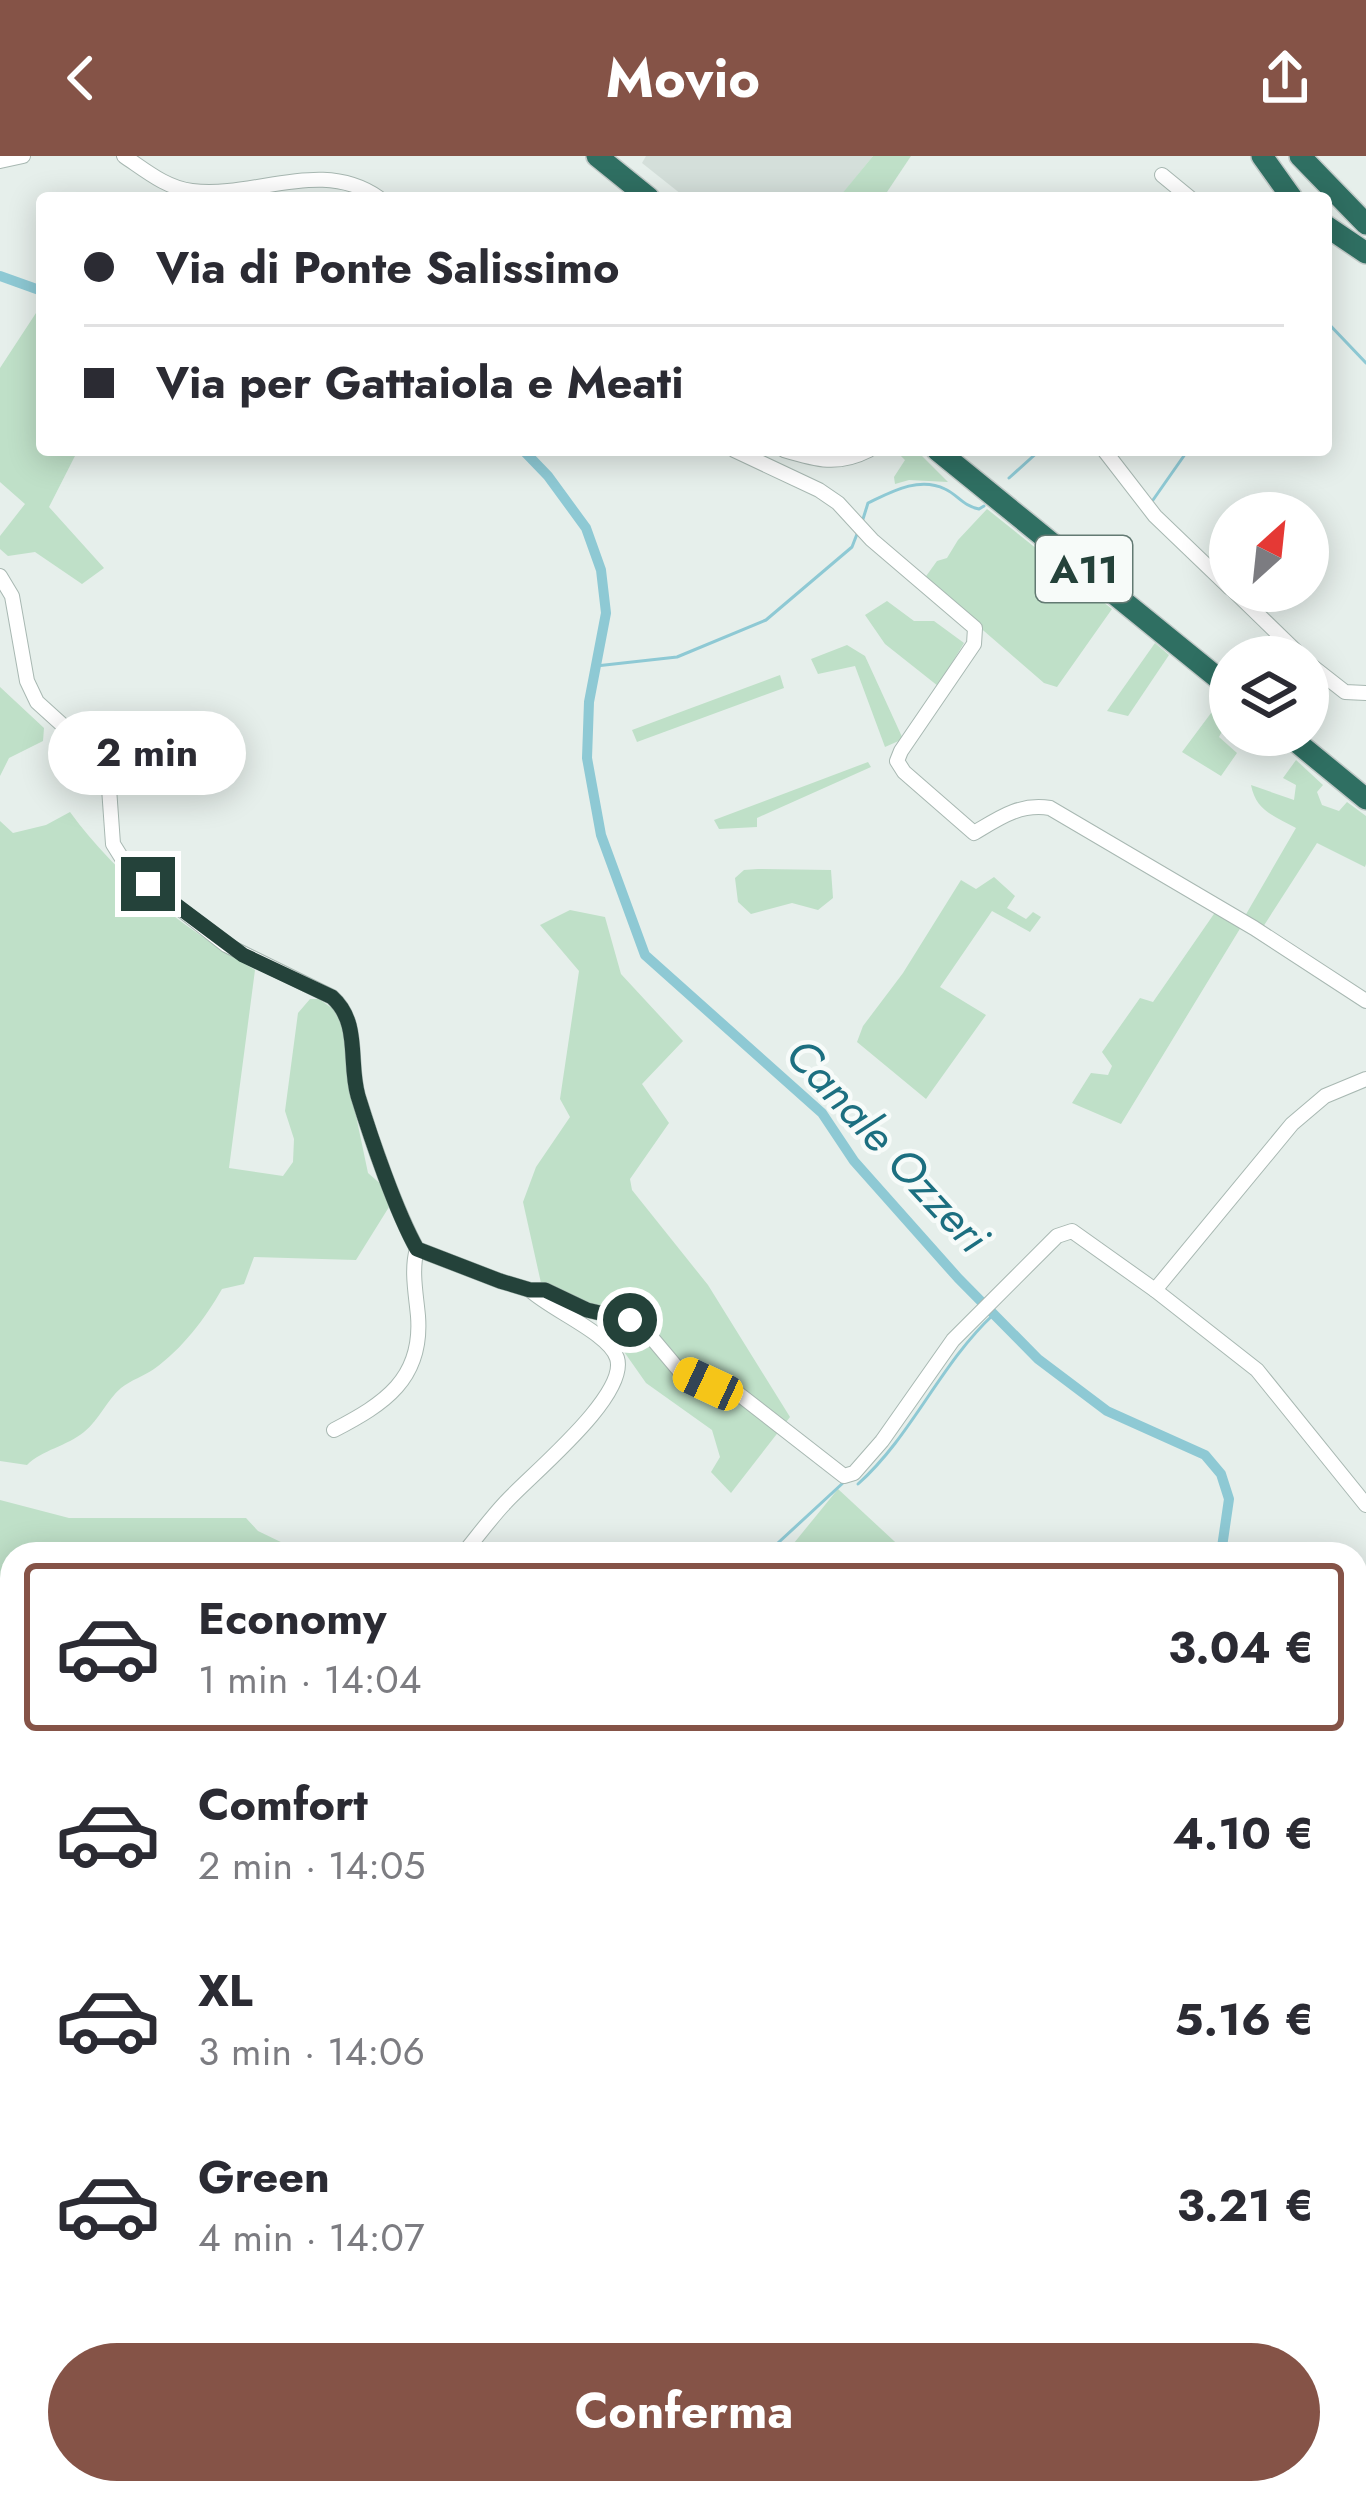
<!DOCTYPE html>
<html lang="it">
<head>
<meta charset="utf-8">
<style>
	body { margin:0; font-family:Jost,sans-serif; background:#f2f2f3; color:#2b2b33; height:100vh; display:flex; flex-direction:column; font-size:45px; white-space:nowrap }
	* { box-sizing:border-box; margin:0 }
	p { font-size:39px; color:#7c7c81 }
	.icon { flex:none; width:66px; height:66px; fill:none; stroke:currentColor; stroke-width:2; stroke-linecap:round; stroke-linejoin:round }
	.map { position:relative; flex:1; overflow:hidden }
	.details { position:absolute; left:0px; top:1386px; width:1368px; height:963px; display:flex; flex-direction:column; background:#fff; border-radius:36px 36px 0 0; box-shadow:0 6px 30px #0003 }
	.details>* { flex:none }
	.banner { position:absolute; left:36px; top:36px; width:1296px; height:264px; border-radius:12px; box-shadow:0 6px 30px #0003; display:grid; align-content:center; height:264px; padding:0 48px; background:#fff }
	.needle { width:78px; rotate:27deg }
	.fabs { position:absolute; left:1209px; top:336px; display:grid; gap:24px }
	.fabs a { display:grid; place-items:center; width:120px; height:120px; border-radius:50%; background:#fff; box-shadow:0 6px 30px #0003; font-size:60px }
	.end { position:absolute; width:54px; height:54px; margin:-27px; border:15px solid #24423a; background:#fff; box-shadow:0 0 0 6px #fff }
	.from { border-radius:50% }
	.bubble { position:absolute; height:84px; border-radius:42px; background:#fff; box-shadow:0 6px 30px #0003; font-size:39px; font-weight:700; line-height:84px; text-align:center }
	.car { position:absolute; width:36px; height:72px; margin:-36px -18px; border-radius:15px; box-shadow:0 0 9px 3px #0007; background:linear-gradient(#f5c518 24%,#345 0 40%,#f5c518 0 76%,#345 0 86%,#f5c518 0) }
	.banner b { display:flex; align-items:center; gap:42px; height:114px; font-size:45px }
	.banner b+b { border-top:3px solid #e1e1e2 }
	.banner i { width:30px; height:30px; background:#2b2b33 }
	ul { padding:21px 0 0; list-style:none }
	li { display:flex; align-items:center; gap:36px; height:168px; margin:0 24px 18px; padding:0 24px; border:6px solid transparent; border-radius:12px }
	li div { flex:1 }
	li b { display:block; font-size:45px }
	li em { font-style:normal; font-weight:700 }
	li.active { border-color:#855347 }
	li>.icon { width:108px; height:108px; stroke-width:1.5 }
	.button { display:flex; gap:24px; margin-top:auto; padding:24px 48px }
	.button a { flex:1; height:138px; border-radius:72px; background:#855347; color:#fff; font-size:48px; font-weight:700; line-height:138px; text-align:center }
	header { display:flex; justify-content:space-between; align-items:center; height:156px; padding:0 48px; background:#855347; color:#fff; font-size:54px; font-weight:700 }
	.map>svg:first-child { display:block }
	.built { fill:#d4dfda }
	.green { fill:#bfe0c8 }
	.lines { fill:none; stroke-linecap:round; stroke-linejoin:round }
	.stream { stroke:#8ec9d4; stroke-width:3 }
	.canal { stroke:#8ec9d4; stroke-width:10 }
	.minor-casing { stroke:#a8b8b2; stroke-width:16 }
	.highway-casing { stroke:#c2cac8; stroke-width:24 }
	.minor { stroke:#fff; stroke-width:14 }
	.highway { stroke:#2f6f62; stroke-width:21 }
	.route { stroke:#24423a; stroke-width:15 }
	.labels { text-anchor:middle; stroke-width:9; stroke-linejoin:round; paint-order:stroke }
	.shield { fill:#f7fbf9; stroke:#637a73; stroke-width:3 }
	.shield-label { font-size:39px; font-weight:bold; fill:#24423a }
	.water-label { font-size:45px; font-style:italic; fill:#1c6f80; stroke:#f7fbf9 }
</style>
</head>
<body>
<header><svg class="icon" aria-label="back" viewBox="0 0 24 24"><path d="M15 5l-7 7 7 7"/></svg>Movio<svg class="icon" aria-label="share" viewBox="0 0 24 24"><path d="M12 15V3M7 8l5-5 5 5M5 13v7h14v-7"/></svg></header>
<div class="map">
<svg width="1366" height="2347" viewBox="0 0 1366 2347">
	<rect width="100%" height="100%" fill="#e6efeb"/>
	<polygon class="built" points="646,0 873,0 839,42 686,42 642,7"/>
	<g class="green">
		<polygon points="873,0 911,0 883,42 844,42 841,39"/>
		<polygon points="36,157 42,159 42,294 78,294 49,351 104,412 82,428 35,396 8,400 0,393 0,380 25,348 0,326 0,212"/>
		<polygon points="895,294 916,294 948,326 909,324 895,328 894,321 905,304"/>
		<polygon points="987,353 1112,453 1057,531 1044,527 924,423 937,405 947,402 958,384"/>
		<polygon points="887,445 914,465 934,465 964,487 938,530 885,488 865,459"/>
		<polygon points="1155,487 1169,499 1128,560 1107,555"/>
		<polygon points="847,489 865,500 903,583 885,591 855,510 818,518 811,503"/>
		<polygon points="780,519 784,532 637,586 632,574"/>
		<polygon points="0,531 44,572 43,585 9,602 0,620"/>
		<polygon points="1217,549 1230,560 1219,581 1237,597 1221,620 1182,596"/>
		<path d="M1296,604L1323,629L1317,636L1322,649L1339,655L1347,646L1366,660V708L1365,711L1317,687L1263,771L1245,760L1296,672C1274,660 1256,655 1251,629L1294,644L1296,629L1283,622Z"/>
		<polygon points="868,606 871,611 757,662 757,671 719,673 714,664"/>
		<path d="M70,656C118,722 185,773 255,814L229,1012L283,1020L293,1006L294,983L285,955L298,857L310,843H319L333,853L346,876L347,917L368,1017L383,1030L389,1051L356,1104L254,1101L244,1128L222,1133C205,1163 182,1193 154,1213C144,1220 131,1224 121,1232C107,1244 99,1264 84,1276C67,1290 42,1294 27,1309L0,1305V665L13,677L46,669Z"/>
		<polygon points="758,713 831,714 833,742 818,754 792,747 751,758 738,746 735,722 744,714"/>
		<polygon points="994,721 1015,740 1007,752 1026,763 1033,756 1041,761 1030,776 992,755 940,831 986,859 926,943 857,886 863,870 903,817 961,724 976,733"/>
		<polygon points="570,754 605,761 621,818 683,885 642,928 669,967 630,1023 632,1034 708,1129 790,1261 731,1337 711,1316 720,1301 712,1274 646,1227 594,1153 541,1127 523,1046 536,1011 570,961 560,943 579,815 540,769"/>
		<polygon points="1216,755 1241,771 1121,968 1072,947 1091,917 1108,919 1112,910 1102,896 1140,842 1153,846"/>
		<polygon points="838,1333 908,1398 785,1398"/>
		<polygon points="0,1344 69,1362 246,1362 258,1375 287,1389 284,1398 12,1398 12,1631 0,1633"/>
		<polygon points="12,1719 12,2021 0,2035 0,1721"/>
		<polygon points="672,2337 1168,2337 1160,2347 677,2347"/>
	</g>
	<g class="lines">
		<g class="stream">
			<polyline points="1326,165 1366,207"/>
			<polyline points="1009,322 1040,294"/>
			<polyline points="1153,344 1188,294"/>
			<path d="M863,363L868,347C891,336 919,320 945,333C958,339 963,350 979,353L984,350"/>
			<polyline points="596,510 677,501 766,464 852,391 857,378"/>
			<path d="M858,1328C912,1280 940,1208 994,1158"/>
			<polyline points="766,1398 844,1326"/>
			<polyline points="0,1771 12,1768"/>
			<polyline points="353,2347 355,2337"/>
		</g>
		<g class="canal">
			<polyline points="0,120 42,135"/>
			<polyline points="523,294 548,320 586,372 601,414 606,457 589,546 587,602 601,679 645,799 822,957 854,1005 958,1122 1038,1203 1107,1255 1205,1299 1221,1318 1229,1343 1221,1398"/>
			<polyline points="1356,1778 1366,1805"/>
		</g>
		<defs>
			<g id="minor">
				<path d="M124,0C145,14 166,32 192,35C255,43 321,1 379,42"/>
				<polyline points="0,5 23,0"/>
				<polyline points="1162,19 1190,42"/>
				<path d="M734,294L819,334L838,347L872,384L975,472L974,488L901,595L897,605L904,616L974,677C999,662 1020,647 1050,652L1254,772L1366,845"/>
				<path d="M784,294C817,304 838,310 869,294"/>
				<polyline points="1104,294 1155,360 1230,432"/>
				<path d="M0,420L12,440L27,525L37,546L101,604L108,618L113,688L128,712L226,789L332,841C361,867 348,906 358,940C372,986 395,1052 417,1093L500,1125L530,1134H545L587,1154L630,1164L646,1175L678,1213L740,1239L844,1320L854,1317L882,1285L953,1184L1057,1080L1072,1075L1155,1134L1292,968L1325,940L1366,923"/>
				<polyline points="1234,435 1302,501"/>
				<polyline points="1308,507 1345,536 1366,537"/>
				<polyline points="1155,1134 1257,1214 1366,1349"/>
				<path d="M334,1274C384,1248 423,1223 418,1160C416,1138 411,1114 417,1093"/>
				<path d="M463,1398C477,1381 490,1363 505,1347C529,1320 629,1240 617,1202C609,1177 551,1154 530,1134"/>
				<polyline points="0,1507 12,1511"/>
				<polyline points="0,1609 12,1576"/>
				<polyline points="0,1655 12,1651"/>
				<polyline points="1356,1926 1366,1939"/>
				<polyline points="1356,2269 1366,2268"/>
				<polyline points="455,2337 455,2347"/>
				<polyline points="782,2337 790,2347"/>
				<polyline points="844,2337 853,2347"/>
				<polyline points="896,2337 908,2347"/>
				<polyline points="947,2337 952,2347"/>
				<polyline points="967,2337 977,2347"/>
				<polyline points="989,2337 996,2347"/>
				<polyline points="1016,2337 1025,2347"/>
				<polyline points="1063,2337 1075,2347"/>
				<polyline points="1113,2337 1121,2347"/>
				<polyline points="1222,2337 1229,2347"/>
				<polyline points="1316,2342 1333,2347"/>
			</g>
			<g id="highway">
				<polyline points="597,0 649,42"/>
				<polyline points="1262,0 1292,42"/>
				<polyline points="1300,0 1366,68"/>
				<polyline points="1326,70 1366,97"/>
				<polyline points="937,294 1230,532"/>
				<polyline points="1288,579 1366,643"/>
			</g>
		</defs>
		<use href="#minor" class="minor-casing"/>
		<use href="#highway" class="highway-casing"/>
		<use href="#minor" class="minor"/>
		<use href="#highway" class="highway"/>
	</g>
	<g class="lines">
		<path class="route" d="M148,728L243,799L332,841C361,867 348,906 358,940C371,982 396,1056 417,1093L500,1125L530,1134H545L587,1154L630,1164"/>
	</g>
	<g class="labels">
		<rect class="shield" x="1036" y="380" width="96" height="66" rx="9"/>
		<g class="shield-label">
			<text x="1084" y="427">A11</text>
		</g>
		<g class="water-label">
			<text transform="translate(888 989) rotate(47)" y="16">Canale Ozzeri</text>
		</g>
	</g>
</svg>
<div class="fabs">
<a><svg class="needle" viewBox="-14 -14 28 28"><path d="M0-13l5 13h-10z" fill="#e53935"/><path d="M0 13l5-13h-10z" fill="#7c7c81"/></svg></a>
<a><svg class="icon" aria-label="layers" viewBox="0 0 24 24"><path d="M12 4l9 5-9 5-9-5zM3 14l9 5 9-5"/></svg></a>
</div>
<i class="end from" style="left:630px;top:1164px"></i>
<i class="end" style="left:148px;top:728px"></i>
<div class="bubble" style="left:48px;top:555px;width:198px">2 min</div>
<i class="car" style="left:708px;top:1228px;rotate:295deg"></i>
<div class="banner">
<b><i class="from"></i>Via di Ponte Salissimo</b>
<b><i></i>Via per Gattaiola e Meati</b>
</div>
<section class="details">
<ul>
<li class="active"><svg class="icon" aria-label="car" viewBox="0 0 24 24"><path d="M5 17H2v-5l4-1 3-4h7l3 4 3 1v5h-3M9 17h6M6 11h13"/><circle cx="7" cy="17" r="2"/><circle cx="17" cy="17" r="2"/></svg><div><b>Economy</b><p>1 min · 14:04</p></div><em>3.04 €</em></li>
<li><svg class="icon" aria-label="car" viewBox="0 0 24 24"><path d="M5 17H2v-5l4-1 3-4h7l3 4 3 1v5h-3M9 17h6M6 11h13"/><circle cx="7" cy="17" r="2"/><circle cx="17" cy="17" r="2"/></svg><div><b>Comfort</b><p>2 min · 14:05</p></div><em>4.10 €</em></li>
<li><svg class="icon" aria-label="car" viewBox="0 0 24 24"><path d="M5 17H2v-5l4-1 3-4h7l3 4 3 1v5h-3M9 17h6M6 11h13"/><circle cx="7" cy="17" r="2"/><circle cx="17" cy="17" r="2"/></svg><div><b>XL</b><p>3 min · 14:06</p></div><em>5.16 €</em></li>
<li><svg class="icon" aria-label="car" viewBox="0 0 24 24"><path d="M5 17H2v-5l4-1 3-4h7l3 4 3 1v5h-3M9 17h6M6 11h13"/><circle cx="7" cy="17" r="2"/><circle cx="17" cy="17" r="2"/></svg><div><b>Green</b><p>4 min · 14:07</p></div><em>3.21 €</em></li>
</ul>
<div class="button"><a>Conferma</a></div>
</section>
</div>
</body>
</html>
